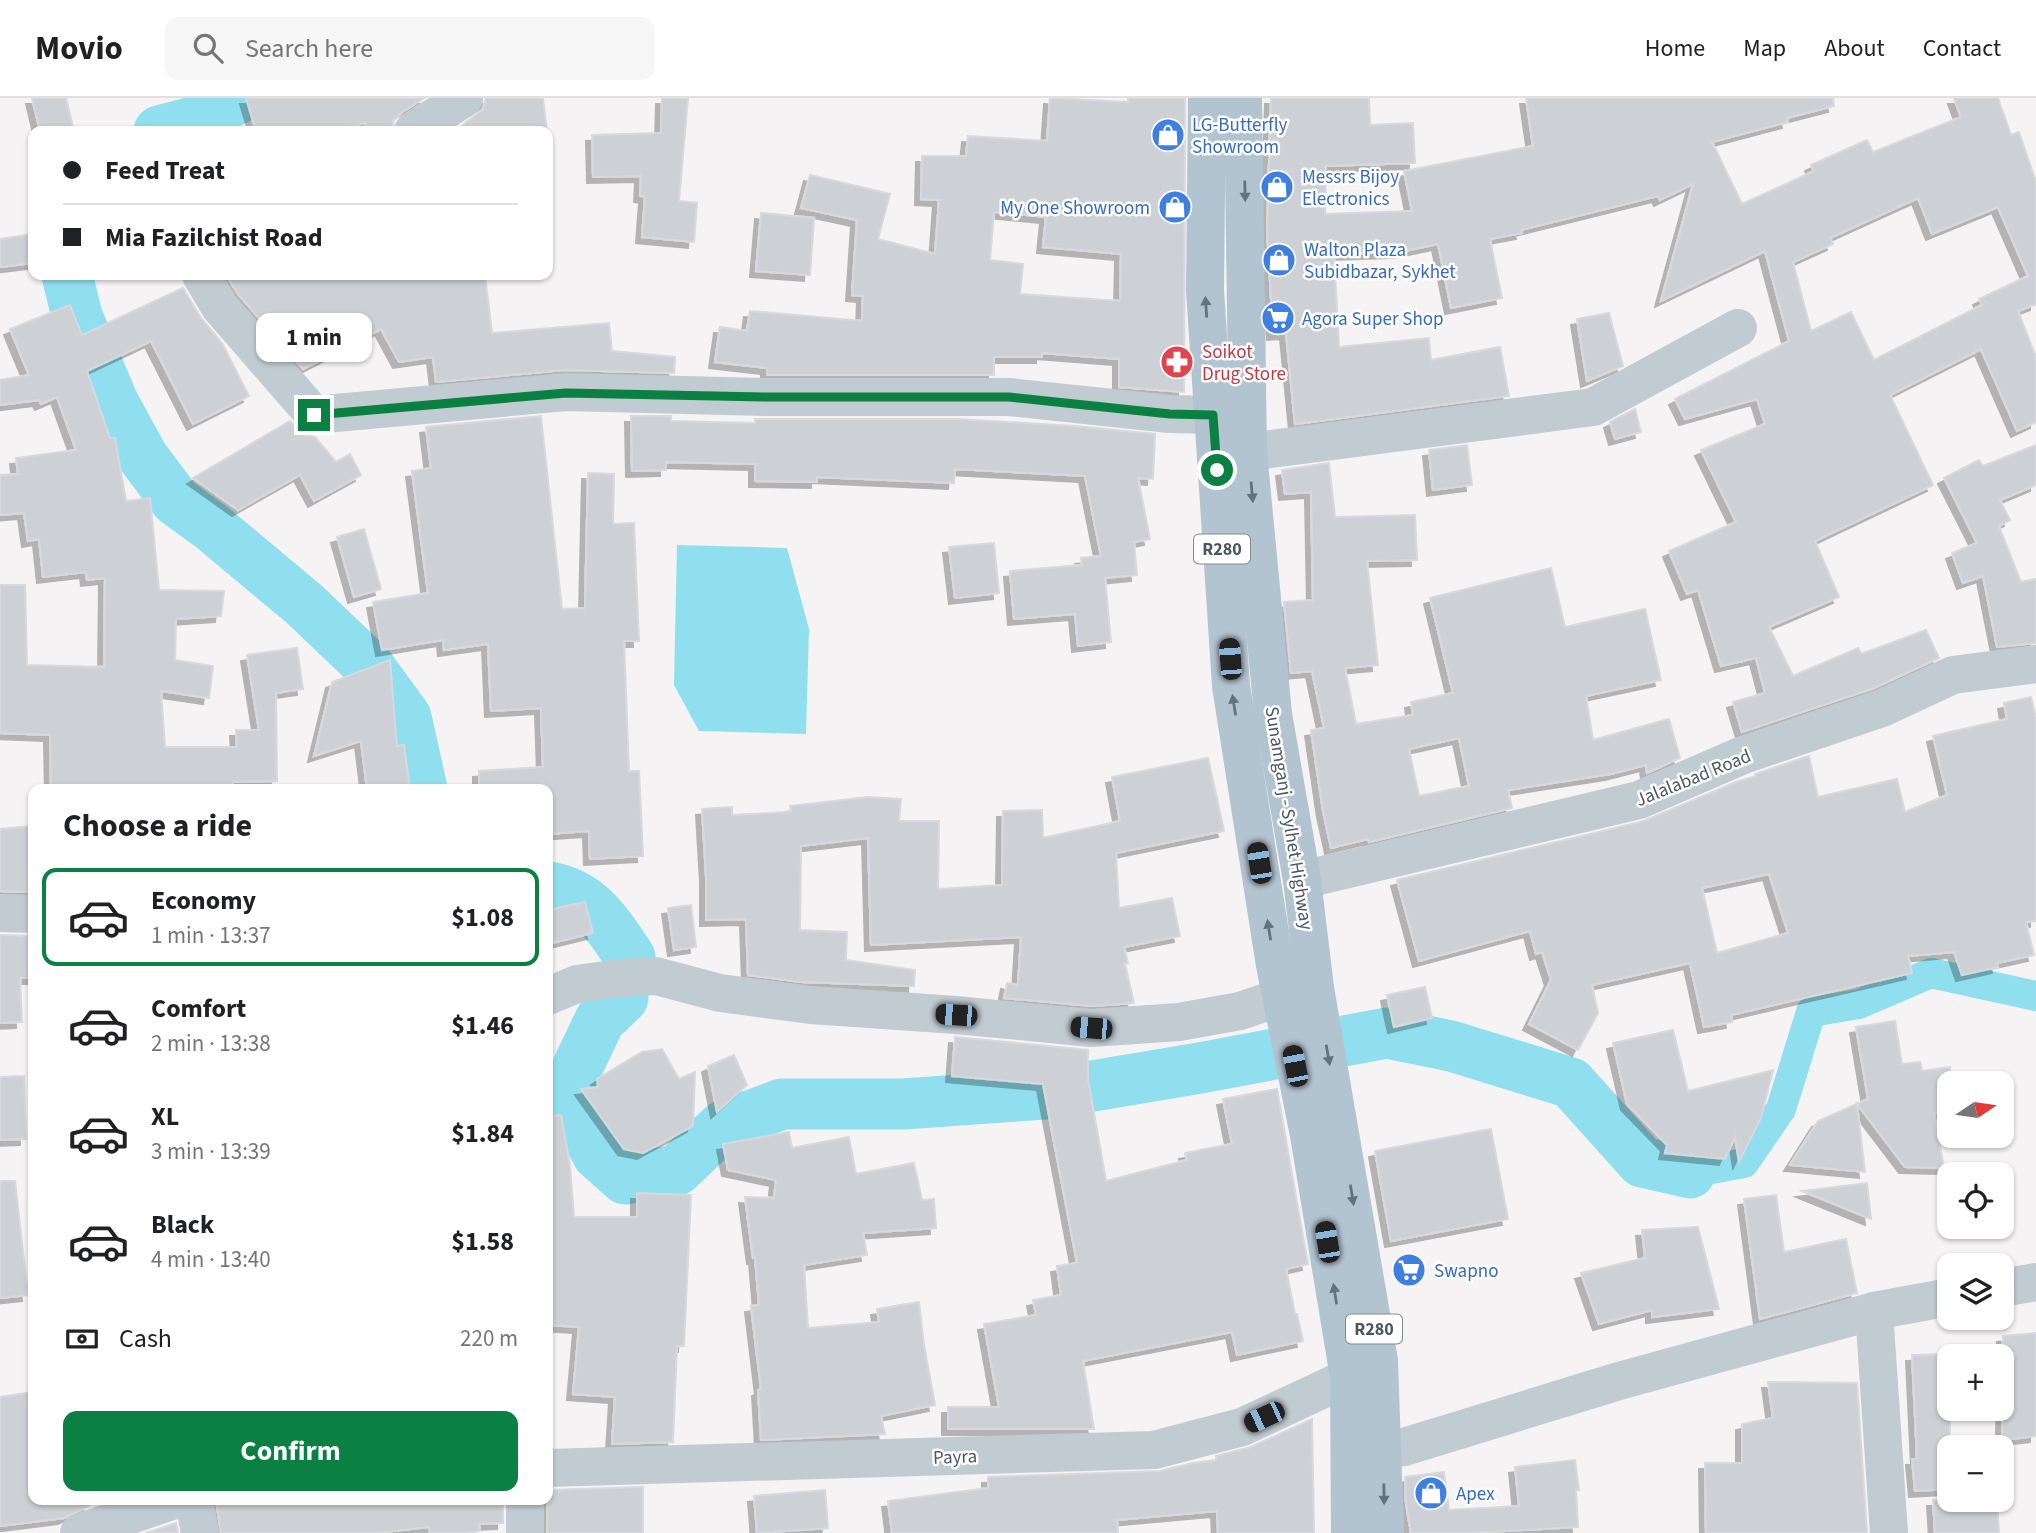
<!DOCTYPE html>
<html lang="en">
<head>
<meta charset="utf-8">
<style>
	body { margin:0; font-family:"Source Sans 3",sans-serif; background:#f6f6f6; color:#202124; height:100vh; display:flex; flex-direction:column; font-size:26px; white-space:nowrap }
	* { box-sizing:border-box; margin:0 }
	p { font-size:23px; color:#757577 }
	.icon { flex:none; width:38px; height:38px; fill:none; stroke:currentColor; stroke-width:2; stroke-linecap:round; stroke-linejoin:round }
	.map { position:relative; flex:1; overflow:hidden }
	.drawer { position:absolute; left:28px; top:686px; width:525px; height:721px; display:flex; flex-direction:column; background:#fff; border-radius:14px; box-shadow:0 2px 5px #0004 }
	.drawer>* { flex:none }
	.guide { position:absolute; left:28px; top:28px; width:525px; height:154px; border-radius:14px; box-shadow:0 2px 5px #0004; display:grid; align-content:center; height:154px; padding:0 35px; background:#fff }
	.needle { width:46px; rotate:77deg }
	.fabs { position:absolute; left:1937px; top:973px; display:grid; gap:14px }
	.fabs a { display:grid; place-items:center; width:77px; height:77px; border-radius:14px; background:#fff; box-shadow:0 2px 5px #0004; font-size:35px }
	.end { position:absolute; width:32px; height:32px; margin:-16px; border:9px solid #0b8043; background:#fff; box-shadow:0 0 0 4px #fff }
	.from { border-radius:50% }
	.bubble { position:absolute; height:49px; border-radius:14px; background:#fff; box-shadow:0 2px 5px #0004; font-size:23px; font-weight:700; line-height:49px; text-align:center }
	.car { position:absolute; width:21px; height:42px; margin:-21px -10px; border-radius:9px; box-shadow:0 0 5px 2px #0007; background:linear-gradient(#222 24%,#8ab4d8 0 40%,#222 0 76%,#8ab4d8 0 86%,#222 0) }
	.guide b { display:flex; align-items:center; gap:24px; height:66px; font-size:26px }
	.guide b+b { border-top:2px solid #e0e0e0 }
	.guide i { width:18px; height:18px; background:#202124 }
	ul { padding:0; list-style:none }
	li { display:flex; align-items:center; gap:21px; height:98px; margin:0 14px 10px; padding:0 21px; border:4px solid transparent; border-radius:14px }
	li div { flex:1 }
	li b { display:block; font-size:26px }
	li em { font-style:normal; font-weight:700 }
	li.active { border-color:#0b8043 }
	li>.icon { width:63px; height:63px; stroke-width:1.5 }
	h2 { padding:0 35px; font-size:32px; line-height:84px }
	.pay { display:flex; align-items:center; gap:18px; height:77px; padding:0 35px; font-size:26px }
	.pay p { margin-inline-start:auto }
	.button { display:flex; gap:14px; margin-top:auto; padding:14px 35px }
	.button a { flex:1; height:80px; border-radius:14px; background:#0b8043; color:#fff; font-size:28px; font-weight:700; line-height:80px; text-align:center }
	header { display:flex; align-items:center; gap:42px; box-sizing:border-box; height:98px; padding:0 35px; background:#fff; border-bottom:2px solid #e0e0e0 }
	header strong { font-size:33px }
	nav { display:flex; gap:38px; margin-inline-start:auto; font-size:24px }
	.search { width:490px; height:63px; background:#f6f6f6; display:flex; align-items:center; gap:18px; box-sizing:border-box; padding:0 24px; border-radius:14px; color:#757577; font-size:26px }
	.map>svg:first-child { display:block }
	.water { fill:#90dfee }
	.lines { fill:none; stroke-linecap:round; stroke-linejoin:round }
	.canal { stroke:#90dfee; stroke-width:30 }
	.river { stroke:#90dfee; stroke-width:51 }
	.building { fill:#cdd0d5; stroke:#d7d9de; stroke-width:2; fill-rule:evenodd; filter:url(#shadow) }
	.minor { stroke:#c1cbd2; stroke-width:38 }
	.major { stroke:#b3c4d1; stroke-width:38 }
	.oneway { fill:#64727d }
	.route { stroke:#0b8043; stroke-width:9 }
	.labels { text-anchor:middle; stroke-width:5; stroke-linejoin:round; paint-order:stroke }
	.shield { fill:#fff; stroke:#808990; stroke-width:2 }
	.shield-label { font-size:18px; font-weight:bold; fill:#4a5761 }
	.shop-label { font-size:19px; fill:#366cbe; stroke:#fff; text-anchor:start }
	.health-label { font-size:19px; fill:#be3a42; stroke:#fff; text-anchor:start }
	.street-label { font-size:19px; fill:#4a5761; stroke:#fff }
</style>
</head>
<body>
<header>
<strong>Movio</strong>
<div class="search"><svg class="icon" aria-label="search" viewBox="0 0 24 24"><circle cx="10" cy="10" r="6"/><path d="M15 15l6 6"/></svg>Search here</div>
<nav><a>Home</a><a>Map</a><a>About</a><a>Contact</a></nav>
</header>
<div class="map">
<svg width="2036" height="1435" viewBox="0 0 2036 1435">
	<defs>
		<filter id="shadow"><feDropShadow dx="-6" dy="6" stdDeviation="0" flood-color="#0004"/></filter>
	</defs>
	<rect width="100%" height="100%" fill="#f5f3f3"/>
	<polygon class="water" points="677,447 787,450 809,531 806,636 699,633 674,587"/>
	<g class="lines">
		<polyline class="canal" points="1690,1075 1744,1065 1781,1011 1811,914 1859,906 1931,875 2036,898"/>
		<g class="river">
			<polyline points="159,33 190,25 239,0"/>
			<polyline points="67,177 77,218 113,304 143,359 176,403 213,430 304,506 368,567 406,619 422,691"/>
			<path d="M548,789C591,796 607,826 630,859"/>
			<polyline points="623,900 600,922 577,970 575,1016 598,1057 625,1081 677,1072 723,1028 782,1006 903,1006 1045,996 1200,970 1387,935 1451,948 1571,985 1642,1064 1690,1075"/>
		</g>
	</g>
	<g class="building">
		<polygon points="32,0 66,0 74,33 40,33"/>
		<polygon points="246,0 424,0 401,15 394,22 392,29 382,33 368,33 365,25 333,33 256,33"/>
		<polygon points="486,0 543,0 547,33 465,33 464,26 483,11"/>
		<polygon points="662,0 688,0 679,103 697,105 694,144 642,139 645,99 640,98 641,78 593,79 592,37 661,35"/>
		<path d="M1050,0L1128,4V0H1185L1184,294L1119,289V261L1042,255V259H994V277H767V270L715,264L720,229L747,233L750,213L862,223L863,198L852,197L857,122L801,110L810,77L890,96L878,141L935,156L939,102L921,101L922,58H966L968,38L1047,43ZM994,114L1046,119L1043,149L1121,156L1120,203L1020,196L1023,166L990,162Z"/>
		<path d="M1271,0H1369L1370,27L1413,25L1415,65L1326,68L1325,116L1412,113L1404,73L1533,48L1526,0H1833L1834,8L1787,20L1788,24L1712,44L1742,106L1814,73L1811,67L1867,42L1873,54L1961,19L1954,0H1998L2011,37L2019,34L2036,84V206L2018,213L2036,259V324L2017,333L1981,251L1890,297L1933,387L1815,443L1839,499L1769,529L1793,578L1858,550L1861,556L1926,532L1939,560L1874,590L1742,634L1733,604L1765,595L1756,560L1721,568L1698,492L1687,496L1669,453L1736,424L1701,352L1765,326L1757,301L1685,321L1675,301L1789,243L1765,153L1661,203L1693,86L1660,102L1658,98L1521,132L1522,135L1490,141L1502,200L1451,210L1438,146L1400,154L1334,156L1339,249L1429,240L1431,262L1500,249L1509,298L1295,326L1286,235L1273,236L1267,131ZM1918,100L1932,136L1998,109L2028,178L1979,201L1982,207L1874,262L1851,214L1811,233L1793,164L1833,146L1830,140Z"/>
		<polygon points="761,115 814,120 810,177 756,173"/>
		<polygon points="33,136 33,165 0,169 0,141"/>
		<polygon points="226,177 485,177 492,235 609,225 612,253 675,259 674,275 564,272 436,284 433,259 399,264 381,231 303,271 238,196"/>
		<polygon points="183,190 201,220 222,245 249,298 193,326 151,243 87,273 110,340 115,340 126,403 150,400 159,492 224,493 221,518 176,521 175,562 213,568 209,600 161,593 165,649 237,649 236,632 259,632 247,557 297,550 303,591 276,595 277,683 233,684 233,691 51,691 50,637 0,635 0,487 25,487 27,567 104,569 105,480 87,482 86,474 43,479 39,441 28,443 24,415 0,417 0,377 18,376 16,360 76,352 57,299 41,306 39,302 0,307 0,282 29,277 10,231 70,207 82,237"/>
		<polygon points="1609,215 1623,268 1587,283 1577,221"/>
		<polygon points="1635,311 1641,334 1615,341 1610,324"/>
		<polygon points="541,318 562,511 585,510 588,375 614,376 613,426 634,425 639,543 624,543 629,673 639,673 643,758 590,761 589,733 548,736 548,691 479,691 479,673 543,669 541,610 491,613 488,546 444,552 443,542 382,552 373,504 428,495 412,373 431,370 426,329"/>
		<polygon points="631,318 671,318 671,323 755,325 755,321 957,321 1075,328 1155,336 1153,381 1138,380 1150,441 1134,444 1137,477 1105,480 1111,544 1078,548 1075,516 1014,521 1010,473 1082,467 1081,460 1101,458 1085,378 955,371 954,385 817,379 817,384 755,383 755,366 666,364 666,372 632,373"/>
		<polygon points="290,323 305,337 315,339 336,364 350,356 361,377 314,403 300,377 238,412 193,380"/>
		<polygon points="1467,347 1472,387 1433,392 1429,352"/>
		<polygon points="2036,347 2036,387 2000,402 2010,422 1999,428 2021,484 2036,481 2036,545 1997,549 1983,478 1963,485 1952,455 1977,445 1944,380 1979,362 1983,368"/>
		<path d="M1329,365L1335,419L1415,417L1417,462L1367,463L1378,567L1345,570L1356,626L1413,617L1411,604L1453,595L1430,500L1551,470L1565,529L1645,511L1661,582L1586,598L1593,642L1669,621L1680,660L1647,675L1646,667L1611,676L1508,692L1512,710L1369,744L1368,741L1331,750L1323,713L1311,632L1324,630L1312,573L1291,575L1284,504L1313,502L1311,394L1285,396L1282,372ZM1459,640L1469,688L1419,698L1409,651Z"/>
		<polygon points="364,431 381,491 354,499 337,439"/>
		<polygon points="994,445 999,495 955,500 949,449"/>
		<polygon points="390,562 397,648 404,647 410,691 367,691 361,643 314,658 332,584"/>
		<path d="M2031,599L2036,620V823L2026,824L2034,857L1997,865L1998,869L1962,877L1954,854L1908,858L1912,875L1731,917L1732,924L1704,929L1690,865L1592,887L1598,915L1578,952L1529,926L1551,882L1542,854L1536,856L1530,833L1419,863L1397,782L1644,723L1736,684L1756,678L1755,676L1809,658L1818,699L1897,681L1905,714L1947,697L1933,638L2007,621L2004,605ZM1769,776L1788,835L1717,855L1702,790Z"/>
		<polygon points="1208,660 1224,733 1116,755 1119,810 1172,800 1180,838 1124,849 1128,865 1125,866 1134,905 1091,908 1004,900 1007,885 1018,887 1021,839 871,847 868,740 801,748 800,832 847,834 846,862 915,872 914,888 801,884 748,877 746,821 706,822 706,778 702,711 732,709 732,717 791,714 790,708 867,699 901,701 899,723 939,723 938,791 1002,787 1003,713 1042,712 1043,740 1120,723 1112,679"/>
		<polygon points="30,728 33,794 0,793 0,731"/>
		<polygon points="585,804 593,835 548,846 548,812"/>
		<polygon points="691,807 696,849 674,852 668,810"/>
		<polygon points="0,837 33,838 33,880 20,880 22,924 0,925"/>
		<polygon points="1425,889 1432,920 1394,929 1387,897"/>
		<polygon points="1895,923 1902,966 1920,964 1922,973 1950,969 1950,1018 1934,1015 1944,1070 1905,1069 1857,1006 1865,1074 1790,1067 1818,1023 1868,1001 1856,929"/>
		<polygon points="1673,932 1688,993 1773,972 1761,1020 1739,1064 1735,1039 1725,1061 1665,1055 1667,1047 1627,1006 1613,945"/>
		<polygon points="955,939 1088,952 1088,981 1106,1083 1187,1062 1185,1055 1232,1046 1223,1001 1277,991 1308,1166 1286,1171 1295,1216 1297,1216 1303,1243 1237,1257 1232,1234 1083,1263 1094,1331 948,1331 948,1309 999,1309 984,1226 1036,1217 1033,1202 1061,1197 1057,1168 1077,1165 1043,986 952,978"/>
		<polygon points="662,951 679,981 695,974 693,1028 643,1055 624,1051 581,991 598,989 597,981 642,954"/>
		<polygon points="734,957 747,987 717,1014 708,968"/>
		<polygon points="24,978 26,1041 0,1042 0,979"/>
		<polygon points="561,1017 570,1067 574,1119 637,1119 637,1095 691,1097 684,1248 677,1248 673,1344 612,1346 615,1299 573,1296 579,1229 548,1227 548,1018"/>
		<polygon points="1491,1031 1508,1121 1391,1143 1375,1053"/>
		<polygon points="789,1034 792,1050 849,1039 856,1076 914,1065 922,1102 934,1101 936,1130 863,1135 867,1157 804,1167 808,1230 879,1224 877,1211 919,1204 924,1247 935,1307 881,1318 885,1336 761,1342 758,1292 761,1291 751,1208 759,1207 755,1159 753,1160 745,1099 774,1100 776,1082 728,1072 723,1046"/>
		<polygon points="0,1083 15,1083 28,1197 0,1200"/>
		<polygon points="1867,1085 1871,1121 1802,1093"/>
		<polygon points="1776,1097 1784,1154 1846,1141 1857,1195 1760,1221 1744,1101"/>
		<polygon points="1698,1129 1719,1211 1652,1219 1652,1212 1599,1226 1581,1175 1645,1160 1642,1132"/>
		<polygon points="2036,1235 2036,1338 2002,1342 2003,1238"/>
		<polygon points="1950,1256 1950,1391 1915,1393 1912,1361 1917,1361 1912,1257"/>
		<polygon points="1768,1284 1857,1285 1867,1435 1706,1435 1705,1365 1742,1365 1742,1326 1773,1320"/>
		<polygon points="33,1294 33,1402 88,1402 89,1408 64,1420 0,1428 0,1299"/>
		<polygon points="1312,1321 1314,1435 1218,1435 1217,1413 1117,1422 1118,1435 892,1435 888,1403 988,1390 988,1379 1160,1373 1193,1365 1216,1362 1216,1358 1251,1349"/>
		<polygon points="1575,1362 1579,1392 1576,1392 1578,1429 1468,1435 1411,1435 1406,1406 1405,1379 1444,1374 1449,1412 1519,1408 1515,1369"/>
		<polygon points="643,1389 643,1435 547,1435 548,1392"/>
		<polygon points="825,1392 828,1430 757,1435 754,1398"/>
		<polygon points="216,1402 503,1402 503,1425 479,1426 480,1433 464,1435 430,1435 429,1429 375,1435 221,1435"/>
		<polygon points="1933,1402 1997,1402 1999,1435 1935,1435"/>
		<polygon points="176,1425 178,1435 146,1435"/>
	</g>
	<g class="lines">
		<g class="minor">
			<polyline points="413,33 464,0"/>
			<polyline points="201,177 220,209 314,317 566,294 766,299 1009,299 1170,316 1213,317"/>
			<polyline points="1248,354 1593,309 1738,230"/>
			<polyline points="1302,782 1639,702 1743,657 1882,610 1953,577 2036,566"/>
			<polyline points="0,815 33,816"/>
			<polyline points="548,898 577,886 619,880 656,878 720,895 811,907 956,917 1091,930 1179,924 1240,913 1281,899"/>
			<polyline points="2002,1190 2036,1184"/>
			<polyline points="1874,1213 1889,1435"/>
			<polyline points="1384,1351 1404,1349 1619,1283 1874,1213 1950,1199"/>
			<polyline points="548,1370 1154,1352 1242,1329 1349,1279"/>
			<polyline points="194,1402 200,1435"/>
			<polyline points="79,1435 174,1402"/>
			<polyline points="525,1435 525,1402"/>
		</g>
		<g class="major">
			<polyline points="1207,0 1205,192 1231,588 1275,867 1309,1037 1349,1279 1350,1435"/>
			<polyline points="1243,0 1248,354 1273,616 1302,782 1315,890 1379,1263 1385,1435"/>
		</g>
	</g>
	<defs><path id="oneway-solid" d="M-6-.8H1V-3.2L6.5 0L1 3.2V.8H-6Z" transform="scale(1.75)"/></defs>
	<g class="oneway">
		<use href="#oneway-solid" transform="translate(1245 93) rotate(89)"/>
		<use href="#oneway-solid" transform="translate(1206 209) rotate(-94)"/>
		<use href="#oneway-solid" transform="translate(1252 394) rotate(85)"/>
		<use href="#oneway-solid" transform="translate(1234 607) rotate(-99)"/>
		<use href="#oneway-solid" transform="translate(1269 832) rotate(-99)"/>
		<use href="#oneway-solid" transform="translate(1328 957) rotate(80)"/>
		<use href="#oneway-solid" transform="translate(1352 1097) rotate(81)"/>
		<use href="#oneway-solid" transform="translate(1335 1196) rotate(-99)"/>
		<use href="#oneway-solid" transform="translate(1384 1396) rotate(89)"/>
	</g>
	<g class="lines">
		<polyline class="route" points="314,317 566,295 766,299 1009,299 1170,316 1213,317 1217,372"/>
	</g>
	<defs>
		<symbol id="shop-disc" viewBox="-11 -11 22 22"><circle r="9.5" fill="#3f7fe0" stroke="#fff"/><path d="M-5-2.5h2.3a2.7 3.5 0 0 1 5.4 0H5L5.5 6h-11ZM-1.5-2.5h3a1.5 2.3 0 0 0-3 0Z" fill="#fff"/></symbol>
		<symbol id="supermarket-disc" viewBox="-11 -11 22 22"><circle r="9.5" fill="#3f7fe0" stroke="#fff"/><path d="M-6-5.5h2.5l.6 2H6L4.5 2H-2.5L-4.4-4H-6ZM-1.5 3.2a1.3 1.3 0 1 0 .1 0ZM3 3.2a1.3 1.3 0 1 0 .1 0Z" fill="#fff"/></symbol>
		<symbol id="pharmacy-disc" viewBox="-11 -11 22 22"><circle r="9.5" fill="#e0444e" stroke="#fff"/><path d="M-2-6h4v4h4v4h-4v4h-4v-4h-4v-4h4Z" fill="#fff"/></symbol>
	</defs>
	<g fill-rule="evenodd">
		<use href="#shop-disc" x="1149" y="18" width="38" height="38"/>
		<use href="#shop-disc" x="1258" y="70" width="38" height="38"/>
		<use href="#shop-disc" x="1156" y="90" width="38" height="38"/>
		<use href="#shop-disc" x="1260" y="143" width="38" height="38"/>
		<use href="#supermarket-disc" x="1259" y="201" width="38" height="38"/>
		<use href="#pharmacy-disc" x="1158" y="245" width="38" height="38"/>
		<use href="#supermarket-disc" x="1390" y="1153" width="38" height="38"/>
		<use href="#shop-disc" x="1412" y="1376" width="38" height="38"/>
	</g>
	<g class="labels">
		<g class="shield">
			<rect x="1194" y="436.5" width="56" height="29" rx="5"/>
			<rect x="1346" y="1216.5" width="56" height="29" rx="5"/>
		</g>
		<g class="shield-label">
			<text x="1222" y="457">R280</text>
			<text x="1374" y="1237">R280</text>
		</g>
		<g class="shop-label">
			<text x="1192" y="33">LG-Butterfly<tspan x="1192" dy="22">Showroom</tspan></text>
			<text x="1302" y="85">Messrs Bijoy<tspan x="1302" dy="22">Electronics</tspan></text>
			<text x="1150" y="116" text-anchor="end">My One Showroom</text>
			<text x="1304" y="158">Walton Plaza<tspan x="1304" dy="22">Subidbazar, Sykhet</tspan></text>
			<text x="1302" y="227">Agora Super Shop</text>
			<text x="1434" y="1179">Swapno</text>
			<text x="1456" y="1402">Apex</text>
		</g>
		<g class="health-label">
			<text x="1202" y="260">Soikot<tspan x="1202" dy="22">Drug Store</tspan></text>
		</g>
		<g class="street-label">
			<text transform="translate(1693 679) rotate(-22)" y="7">Jalalabad Road</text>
			<text transform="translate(1290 720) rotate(81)" y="7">Sunamganj - Sylhet Highway</text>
			<text transform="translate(955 1358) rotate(-2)" y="7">Payra</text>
		</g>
	</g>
</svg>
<div class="fabs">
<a><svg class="needle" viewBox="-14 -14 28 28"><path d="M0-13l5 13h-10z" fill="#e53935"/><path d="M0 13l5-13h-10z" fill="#757577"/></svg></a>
<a><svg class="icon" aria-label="locate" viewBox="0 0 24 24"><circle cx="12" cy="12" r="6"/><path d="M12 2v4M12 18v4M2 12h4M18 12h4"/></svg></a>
<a><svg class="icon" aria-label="layers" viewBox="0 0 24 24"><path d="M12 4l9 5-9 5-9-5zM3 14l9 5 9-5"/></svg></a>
<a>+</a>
<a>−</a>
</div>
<i class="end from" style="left:1217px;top:372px"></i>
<i class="end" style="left:314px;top:317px"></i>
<div class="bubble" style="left:256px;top:215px;width:116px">1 min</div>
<i class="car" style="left:1230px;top:561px;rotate:356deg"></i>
<i class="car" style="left:1259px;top:765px;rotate:351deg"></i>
<i class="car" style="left:956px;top:917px;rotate:274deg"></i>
<i class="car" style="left:1091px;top:930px;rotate:275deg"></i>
<i class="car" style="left:1295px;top:968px;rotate:349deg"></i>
<i class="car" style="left:1327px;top:1144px;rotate:351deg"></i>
<i class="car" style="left:1264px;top:1319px;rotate:245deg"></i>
<div class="guide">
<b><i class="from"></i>Feed Treat</b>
<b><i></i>Mia Fazilchist Road</b>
</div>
<section class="drawer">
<h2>Choose a ride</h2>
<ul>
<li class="active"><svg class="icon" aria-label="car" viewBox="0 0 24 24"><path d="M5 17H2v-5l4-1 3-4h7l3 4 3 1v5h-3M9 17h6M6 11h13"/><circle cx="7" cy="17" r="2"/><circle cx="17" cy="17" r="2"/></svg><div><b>Economy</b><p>1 min · 13:37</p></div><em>$1.08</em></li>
<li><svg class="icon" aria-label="car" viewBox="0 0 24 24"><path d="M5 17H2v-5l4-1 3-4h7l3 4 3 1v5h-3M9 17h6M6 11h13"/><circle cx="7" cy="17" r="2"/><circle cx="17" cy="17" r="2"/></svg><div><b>Comfort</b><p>2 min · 13:38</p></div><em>$1.46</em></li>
<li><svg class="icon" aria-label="car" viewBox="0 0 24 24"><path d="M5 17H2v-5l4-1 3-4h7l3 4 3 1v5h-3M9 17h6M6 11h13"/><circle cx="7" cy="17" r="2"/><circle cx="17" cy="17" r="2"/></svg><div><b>XL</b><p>3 min · 13:39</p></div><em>$1.84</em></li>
<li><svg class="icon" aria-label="car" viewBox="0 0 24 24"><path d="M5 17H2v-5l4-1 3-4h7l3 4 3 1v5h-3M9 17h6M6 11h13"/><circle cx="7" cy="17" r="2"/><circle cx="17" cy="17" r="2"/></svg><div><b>Black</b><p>4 min · 13:40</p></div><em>$1.58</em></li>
</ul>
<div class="pay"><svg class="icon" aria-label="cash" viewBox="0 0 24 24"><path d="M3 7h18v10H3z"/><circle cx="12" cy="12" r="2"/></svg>Cash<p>220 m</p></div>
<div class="button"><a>Confirm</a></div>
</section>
</div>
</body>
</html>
